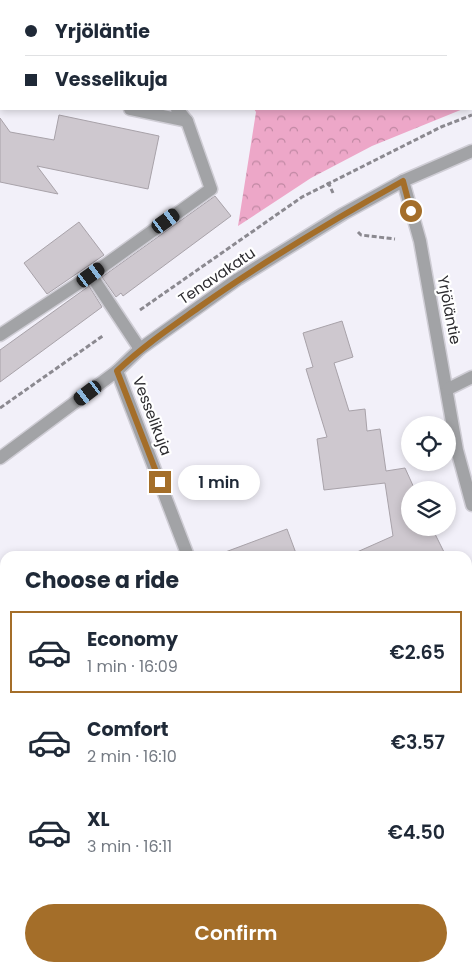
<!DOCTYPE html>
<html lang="en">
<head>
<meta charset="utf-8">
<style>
	body { margin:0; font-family:Poppins,sans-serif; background:#f2f2f3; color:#1f2937; height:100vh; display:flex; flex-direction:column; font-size:19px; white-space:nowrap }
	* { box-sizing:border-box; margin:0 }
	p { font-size:16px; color:#747a83 }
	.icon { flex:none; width:28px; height:28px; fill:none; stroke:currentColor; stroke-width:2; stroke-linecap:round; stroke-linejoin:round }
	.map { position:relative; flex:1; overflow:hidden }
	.details { position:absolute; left:0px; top:551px; width:472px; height:421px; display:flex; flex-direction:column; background:#fff; border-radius:15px 15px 0 0; box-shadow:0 2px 8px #0003 }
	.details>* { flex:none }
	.top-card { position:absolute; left:0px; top:0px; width:472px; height:110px; box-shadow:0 2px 8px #0003; display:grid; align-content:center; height:110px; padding:0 25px; background:#fff }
	.controls { position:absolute; left:401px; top:416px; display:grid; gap:10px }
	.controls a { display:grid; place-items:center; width:55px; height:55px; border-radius:50%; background:#fff; box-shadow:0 2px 8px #0003; font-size:25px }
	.end { position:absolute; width:22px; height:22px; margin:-11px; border:6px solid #a46e29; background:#fff; box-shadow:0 0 0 2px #fff }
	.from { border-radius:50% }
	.bubble { position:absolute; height:35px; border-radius:18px; background:#fff; box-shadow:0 2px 8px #0003; font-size:16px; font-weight:600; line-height:35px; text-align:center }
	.car { position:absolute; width:15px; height:30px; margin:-15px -8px; border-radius:6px; box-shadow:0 0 4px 1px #0007; background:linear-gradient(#222 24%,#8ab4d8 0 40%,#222 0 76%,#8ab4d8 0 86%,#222 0) }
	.top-card b { display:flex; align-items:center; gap:18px; height:48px; font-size:19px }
	.top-card b+b { border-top:1px solid #e0e1e3 }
	.top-card i { width:12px; height:12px; background:#1f2937 }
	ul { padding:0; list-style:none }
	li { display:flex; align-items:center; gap:15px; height:82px; margin:0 10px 8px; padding:0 15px; border:2px solid transparent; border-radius:0px }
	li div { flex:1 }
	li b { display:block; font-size:19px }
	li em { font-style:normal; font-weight:600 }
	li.active { border-color:#a46e29 }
	li>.icon { width:45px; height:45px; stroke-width:1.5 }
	h2 { padding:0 25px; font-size:22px; line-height:60px }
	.action { display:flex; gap:10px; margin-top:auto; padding:10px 25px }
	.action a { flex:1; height:58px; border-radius:30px; background:#a46e29; color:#fff; font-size:20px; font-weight:600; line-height:58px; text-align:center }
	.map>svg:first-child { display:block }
	.park { fill:url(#park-crowns) }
	.building { fill:#cec8cf; stroke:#a8a2a9 }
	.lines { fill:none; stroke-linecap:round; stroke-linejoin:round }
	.minor-casing { stroke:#cfcdd5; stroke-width:15 }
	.path { stroke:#8b8990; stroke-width:3; stroke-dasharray:5 2.5; stroke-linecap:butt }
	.minor { stroke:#a2a3a6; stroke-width:12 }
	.route { stroke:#a46e29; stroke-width:6 }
	.labels { text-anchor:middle; stroke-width:4.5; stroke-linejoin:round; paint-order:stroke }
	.street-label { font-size:15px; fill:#2d2c30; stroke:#fff }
</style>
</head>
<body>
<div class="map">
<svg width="472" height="972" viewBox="0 0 472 972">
	<defs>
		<pattern id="park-crowns" width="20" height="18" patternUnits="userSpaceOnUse" patternTransform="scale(1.25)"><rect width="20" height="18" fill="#eda7c8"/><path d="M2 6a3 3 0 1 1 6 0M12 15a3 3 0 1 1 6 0" fill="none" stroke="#c088a3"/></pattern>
	</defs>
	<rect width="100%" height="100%" fill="#f2f0f9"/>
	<g class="park">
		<polygon points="177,0 391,0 392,1 178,1"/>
		<polygon points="254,109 463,109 372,146 311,178 238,226 256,112"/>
		<polygon points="468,884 472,886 472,972 33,972 45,968 468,968"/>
	</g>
	<g class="building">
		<polygon points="59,115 159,136 148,189 37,166 58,194 0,182 0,118 10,132 54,140"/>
		<polygon points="215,196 231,216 123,296 121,293 116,297 102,277"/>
		<polygon points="79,222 104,255 47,294 24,263"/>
		<polygon points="89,286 102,307 0,382 0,350"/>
		<polygon points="342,321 353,357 334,363 349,411 365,409 367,431 380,429 386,471 405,468 415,490 410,490 410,528 432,528 446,556 348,556 393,536 385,483 324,490 317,439 327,437 306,369 313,367 303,333"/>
		<polygon points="287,529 297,556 220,556 220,554"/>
	</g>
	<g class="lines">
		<defs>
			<g id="minor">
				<polyline points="90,0 91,1"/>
				<polyline points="0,100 1,100"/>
				<polyline points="130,109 187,121 177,109"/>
				<polyline points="403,181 420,241 457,450 472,505"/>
				<polyline points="91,275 140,349"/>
				<polyline points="0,335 91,275 211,189 187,121"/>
				<polyline points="117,371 188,556"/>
				<polyline points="448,389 472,377"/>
				<polyline points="0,458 117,371 140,349 238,279 343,214 403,181 472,151"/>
			</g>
		</defs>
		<use href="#minor" class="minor-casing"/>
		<g class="path">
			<polyline points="328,182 333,193"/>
			<polyline points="358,232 361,235 395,239"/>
			<polyline points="140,310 302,197 441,127 472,115"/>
			<polyline points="0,408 104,335"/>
			<polyline points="0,702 5,706"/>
			<polyline points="0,750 5,749"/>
			<polyline points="468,868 472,871"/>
		</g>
		<use href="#minor" class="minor"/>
	</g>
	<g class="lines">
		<path class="route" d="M160,482L117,371C142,347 170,328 198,308C264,261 333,220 403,181L411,211"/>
	</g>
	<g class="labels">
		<g class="street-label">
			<text transform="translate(217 276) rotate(-34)" y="5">Tenavakatu</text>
			<text transform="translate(449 310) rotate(79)" y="5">Yrjöläntie</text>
			<text transform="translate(152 416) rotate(69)" y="5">Vesselikuja</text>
		</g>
	</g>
</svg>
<div class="controls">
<a><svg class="icon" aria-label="locate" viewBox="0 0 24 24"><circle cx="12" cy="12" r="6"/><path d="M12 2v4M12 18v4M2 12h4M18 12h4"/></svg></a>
<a><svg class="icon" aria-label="layers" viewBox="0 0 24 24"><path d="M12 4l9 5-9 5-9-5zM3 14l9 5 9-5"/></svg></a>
</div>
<i class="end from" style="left:411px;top:211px"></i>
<i class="end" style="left:160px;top:482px"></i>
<div class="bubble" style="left:178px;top:465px;width:82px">1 min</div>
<i class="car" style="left:166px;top:221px;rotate:54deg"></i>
<i class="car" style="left:91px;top:275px;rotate:54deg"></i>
<i class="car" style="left:88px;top:393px;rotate:233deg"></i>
<div class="top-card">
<b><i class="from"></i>Yrjöläntie</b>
<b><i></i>Vesselikuja</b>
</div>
<section class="details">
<h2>Choose a ride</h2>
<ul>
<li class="active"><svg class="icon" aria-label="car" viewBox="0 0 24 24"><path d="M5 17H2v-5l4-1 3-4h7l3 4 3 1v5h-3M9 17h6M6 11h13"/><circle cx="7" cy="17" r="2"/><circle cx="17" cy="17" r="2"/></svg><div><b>Economy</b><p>1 min · 16:09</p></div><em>€2.65</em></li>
<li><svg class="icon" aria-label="car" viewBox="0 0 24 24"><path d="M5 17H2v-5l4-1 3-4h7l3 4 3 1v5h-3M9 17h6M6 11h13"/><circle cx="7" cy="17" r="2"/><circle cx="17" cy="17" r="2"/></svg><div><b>Comfort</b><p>2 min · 16:10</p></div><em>€3.57</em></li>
<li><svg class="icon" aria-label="car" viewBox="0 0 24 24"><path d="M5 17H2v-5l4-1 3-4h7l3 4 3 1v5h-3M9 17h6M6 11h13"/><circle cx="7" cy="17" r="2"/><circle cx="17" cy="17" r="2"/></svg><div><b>XL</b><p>3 min · 16:11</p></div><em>€4.50</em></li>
</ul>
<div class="action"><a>Confirm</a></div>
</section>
</div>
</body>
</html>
